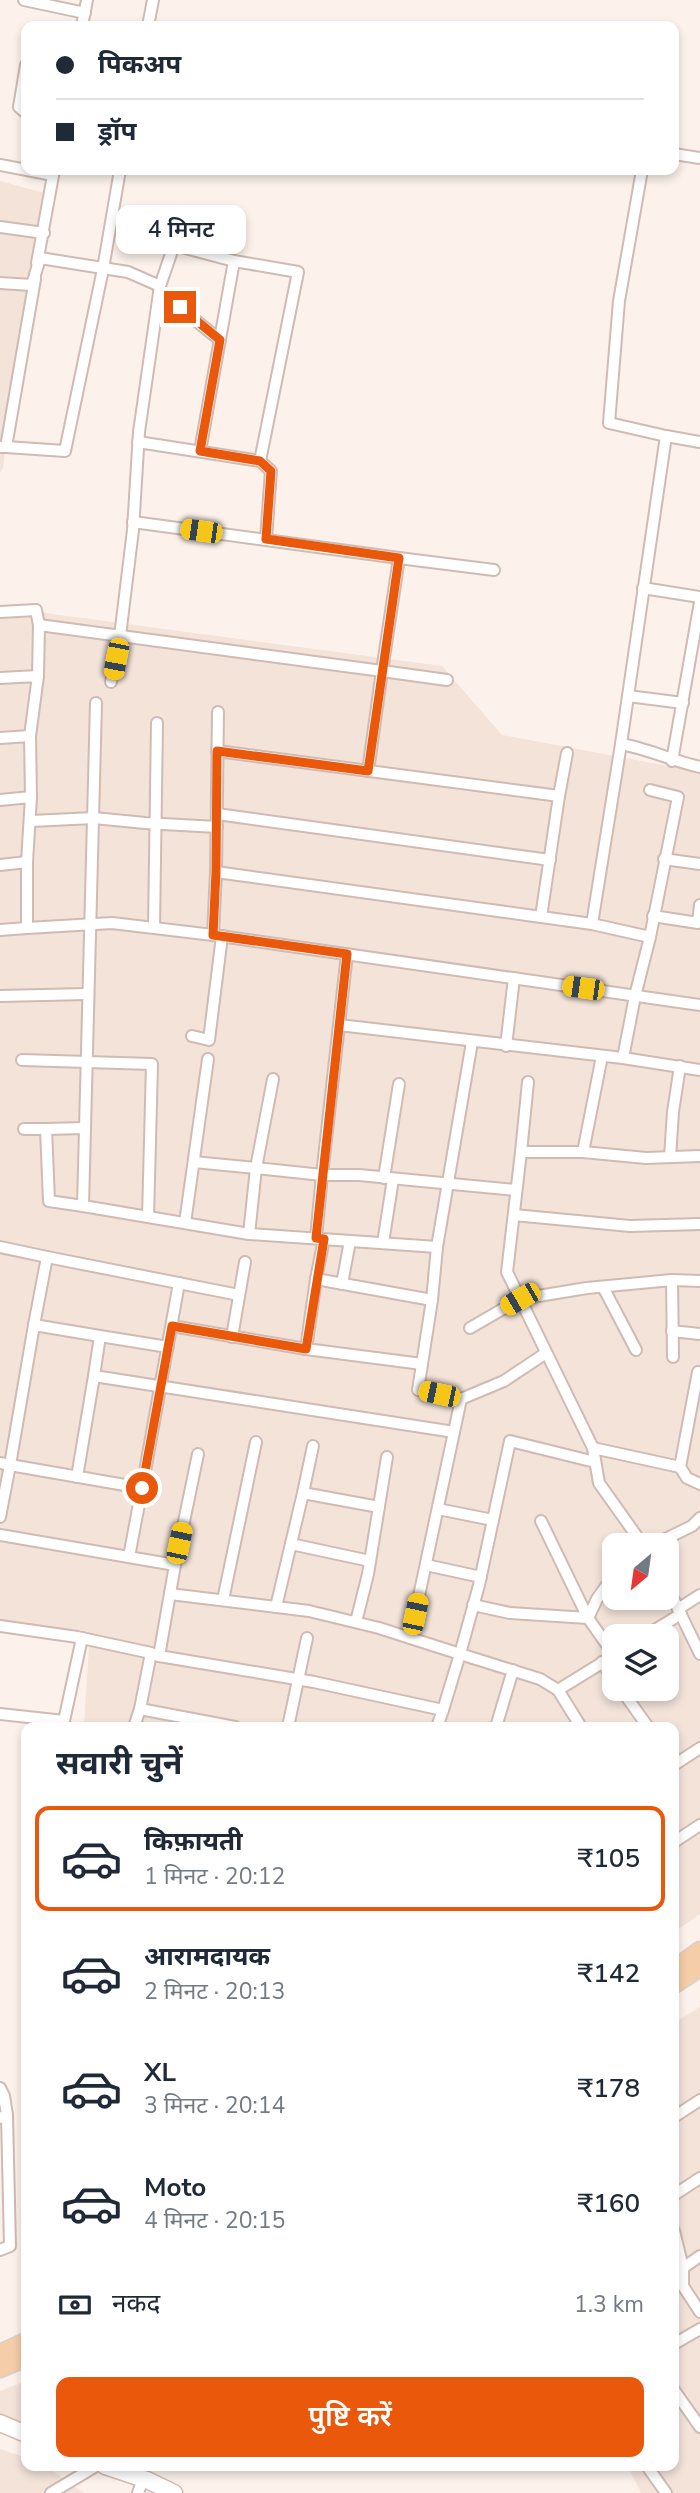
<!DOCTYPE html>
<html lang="hi">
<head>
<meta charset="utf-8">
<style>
	body { margin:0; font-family:"Nunito Sans","Noto Sans Devanagari",sans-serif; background:#f2f2f3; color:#1f2937; height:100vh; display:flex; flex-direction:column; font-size:26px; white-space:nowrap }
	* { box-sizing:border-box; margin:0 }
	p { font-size:23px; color:#747a83 }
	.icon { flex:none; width:38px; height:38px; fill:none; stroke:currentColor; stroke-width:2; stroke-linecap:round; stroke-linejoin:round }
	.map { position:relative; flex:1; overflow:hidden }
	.sheet { position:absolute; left:21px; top:1722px; width:658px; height:749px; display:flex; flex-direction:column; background:#fff; border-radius:14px; box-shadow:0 4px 10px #0003 }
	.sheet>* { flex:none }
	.guide { position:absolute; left:21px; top:21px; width:658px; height:154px; border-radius:14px; box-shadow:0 4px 10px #0003; display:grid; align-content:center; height:154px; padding:0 35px; background:#fff }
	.needle { width:46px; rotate:209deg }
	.controls { position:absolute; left:602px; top:1533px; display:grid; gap:14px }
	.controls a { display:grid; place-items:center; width:77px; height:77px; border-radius:14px; background:#fff; box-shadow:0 4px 10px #0003; font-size:35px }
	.end { position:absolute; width:32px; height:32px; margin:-16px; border:9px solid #ea580c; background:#fff; box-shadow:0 0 0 4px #fff }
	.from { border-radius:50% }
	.bubble { position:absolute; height:49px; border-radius:14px; background:#fff; box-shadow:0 4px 10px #0003; font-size:23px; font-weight:600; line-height:49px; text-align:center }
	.car { position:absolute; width:21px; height:42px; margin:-21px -10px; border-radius:9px; box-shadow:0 0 5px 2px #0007; background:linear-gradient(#f5c518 24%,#345 0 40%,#f5c518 0 76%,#345 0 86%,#f5c518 0) }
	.guide b { display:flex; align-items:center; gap:24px; height:66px; font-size:26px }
	.guide b+b { border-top:2px solid #e0e1e3 }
	.guide i { width:18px; height:18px; background:#1f2937 }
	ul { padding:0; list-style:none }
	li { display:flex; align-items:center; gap:21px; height:105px; margin:0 14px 10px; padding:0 21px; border:4px solid transparent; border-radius:14px }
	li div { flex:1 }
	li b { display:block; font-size:26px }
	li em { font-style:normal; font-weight:600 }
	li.on { border-color:#ea580c }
	li>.icon { width:63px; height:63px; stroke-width:1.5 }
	h2 { padding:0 35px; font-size:32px; line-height:84px }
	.pay { display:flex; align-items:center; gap:18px; height:77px; padding:0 35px; font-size:26px }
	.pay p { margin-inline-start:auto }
	.action { display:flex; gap:14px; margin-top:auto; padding:14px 35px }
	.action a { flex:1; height:80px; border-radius:14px; background:#ea580c; color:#fff; font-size:28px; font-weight:600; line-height:80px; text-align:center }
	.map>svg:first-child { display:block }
	.residential { fill:#f3e3d9; fill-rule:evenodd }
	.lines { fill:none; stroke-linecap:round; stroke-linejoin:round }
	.street-casing { stroke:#cfbbb3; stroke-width:14 }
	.secondary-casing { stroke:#d2bab1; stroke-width:19 }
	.primary-casing { stroke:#d8d0ce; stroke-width:21 }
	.street { stroke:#fff; stroke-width:10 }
	.secondary { stroke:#fff; stroke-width:16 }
	.primary { stroke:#f5cda8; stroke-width:18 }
	.route { stroke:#ea580c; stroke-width:9 }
</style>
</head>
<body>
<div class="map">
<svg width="700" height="2493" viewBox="0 0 700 2493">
	<rect width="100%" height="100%" fill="#fcf2eb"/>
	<g class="residential">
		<polygon points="0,181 48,194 11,402 3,468 0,473"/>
		<path d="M0,607L442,666L502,735L700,772V1914L674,1932V1727H84L89,1646L0,1629ZM614,1545H667V1598H614ZM614,1636H667V1689H614Z"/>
		<polygon points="700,2007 700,2493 641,2493 628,2466 674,2466 674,2023"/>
		<polygon points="26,2381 26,2432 0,2420 0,2391"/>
		<polygon points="0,2449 26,2458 26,2466 46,2466 84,2493 0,2493"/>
	</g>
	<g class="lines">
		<defs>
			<g id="street">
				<polyline points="24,0 85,13"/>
				<polyline points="82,26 87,0"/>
				<polyline points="148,26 153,0"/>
				<polyline points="26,65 19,107 26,113"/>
				<polyline points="674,154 700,158"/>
				<polyline points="0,165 53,175"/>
				<polyline points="0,227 44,233"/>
				<polyline points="37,263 54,170"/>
				<polyline points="0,283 32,285 40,258 128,272 160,286 139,432 133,530 120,636 111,682"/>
				<polyline points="160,286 174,245 234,261"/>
				<polyline points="159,291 220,340"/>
				<polyline points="666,436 700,442"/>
				<polyline points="138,442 260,461 271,471 266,539"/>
				<polyline points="0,447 6,447 35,279"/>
				<polyline points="6,447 65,451 103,269 120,170"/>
				<polyline points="200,451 234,261 298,272 260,461"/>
				<polyline points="133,522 399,558"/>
				<polyline points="643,588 700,597"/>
				<polyline points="0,612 36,610 39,625 38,676"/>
				<polyline points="39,625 382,671 368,771"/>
				<polyline points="0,678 38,676 30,736 31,797"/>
				<polyline points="447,680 382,671 399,558 494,570"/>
				<polyline points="628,696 683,703"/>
				<path d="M96,703L83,1206L249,1234L256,1168L322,1175L339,1025L623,1058L635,996L650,937L592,924L621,744C649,749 673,761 700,767"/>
				<polyline points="0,738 30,736"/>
				<polyline points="621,744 666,436 609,423 619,301 642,170"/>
				<polyline points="217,751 559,796 541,917"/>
				<polyline points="672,761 700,602"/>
				<polyline points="559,796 567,753"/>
				<polyline points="0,800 31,797 27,862 27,928 112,923 213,935 700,1005"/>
				<polyline points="217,814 550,860"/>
				<polyline points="31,821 94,818 145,823 217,827"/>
				<polyline points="664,859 700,864"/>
				<polyline points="0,865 27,862"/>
				<polyline points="216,872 218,712"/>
				<polyline points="653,916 698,923 700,905"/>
				<polyline points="154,928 157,723"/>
				<polyline points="0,930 27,928"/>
				<polyline points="213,935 216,872 592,924"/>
				<polyline points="650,937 678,797 650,790"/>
				<polyline points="0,996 87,994"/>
				<polyline points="339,1025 347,954"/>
				<polyline points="192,1036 209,1040 222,936"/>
				<polyline points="506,1046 514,978"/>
				<polyline points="602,1056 583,1152 521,1152 507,1272 593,1448 599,1483 643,1545"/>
				<polyline points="623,1058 700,1070"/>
				<polyline points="22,1060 152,1064 148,1217"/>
				<polyline points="24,1129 46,1129"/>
				<polyline points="521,1152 528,1082"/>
				<polyline points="583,1152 646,1158 700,1156"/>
				<polyline points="670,1157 673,1112 680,1066"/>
				<polyline points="194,1162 256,1168 273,1079"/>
				<polyline points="384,1178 399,1084"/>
				<polyline points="83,1206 49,1201 46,1129 85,1128"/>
				<polyline points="514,1215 630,1226 700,1224"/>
				<polyline points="185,1223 208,1059"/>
				<polyline points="249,1234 437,1247 472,1042"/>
				<polyline points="316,1238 322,1175 359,1175 516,1190"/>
				<polyline points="324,1239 316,1279 432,1300 437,1247"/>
				<polyline points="383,1243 393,1179"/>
				<polyline points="0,1247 47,1257 34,1325"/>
				<polyline points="47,1257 239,1295"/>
				<polyline points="672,1280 700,1281"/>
				<polyline points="342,1284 350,1241"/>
				<polyline points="603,1287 636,1350"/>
				<polyline points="432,1300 418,1390 461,1399 504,1381 546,1353"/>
				<polyline points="172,1326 306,1349 316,1279"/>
				<polyline points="470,1328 520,1299 587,1288 672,1280 673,1357"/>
				<polyline points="672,1331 700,1334"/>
				<polyline points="100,1336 168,1347"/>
				<polyline points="232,1337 245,1262"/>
				<polyline points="306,1349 422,1364"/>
				<polyline points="94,1376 100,1336 34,1325 10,1465 142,1488 179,1283"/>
				<polyline points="313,1446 303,1493 379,1507"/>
				<polyline points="593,1448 680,1467 698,1372"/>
				<polyline points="595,1462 510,1441 479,1585 460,1654 540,1679 558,1690 613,1656"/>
				<polyline points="0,1463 10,1465 0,1517"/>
				<polyline points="680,1467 687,1478 700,1484"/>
				<polyline points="77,1477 94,1376 454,1432 461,1399"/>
				<polyline points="438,1509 493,1520"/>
				<polyline points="541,1521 588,1618 614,1655"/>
				<polyline points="0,1535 175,1565 159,1656 154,1654"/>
				<polyline points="291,1544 370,1561"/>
				<polyline points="653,1545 692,1526 700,1518"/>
				<polyline points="129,1557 142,1488"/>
				<polyline points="175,1565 198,1454"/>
				<polyline points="426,1565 481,1577"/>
				<polyline points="667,1586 700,1654"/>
				<polyline points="170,1594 309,1611 379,1628 460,1654 443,1710"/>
				<polyline points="223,1600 256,1442"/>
				<polyline points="473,1605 510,1613 588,1618 597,1599 614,1575"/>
				<polyline points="276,1607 303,1493"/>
				<polyline points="678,1609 700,1595"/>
				<polyline points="356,1622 368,1574 387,1457"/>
				<polyline points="0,1626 77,1637 151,1653 140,1709 235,1727"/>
				<polyline points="645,1636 681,1614"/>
				<polyline points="410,1638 454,1432"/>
				<polyline points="159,1656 314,1682 443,1710 437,1727"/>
				<polyline points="602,1662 614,1680"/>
				<polyline points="621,1689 648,1727"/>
				<polyline points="558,1690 581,1727"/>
				<polyline points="0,1714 64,1721 82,1638"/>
				<polyline points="134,1727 140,1709"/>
				<polyline points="288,1727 307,1638"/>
				<polyline points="496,1727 513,1670"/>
				<polyline points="674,1765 700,1748"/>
				<polyline points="674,1842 700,1825"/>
				<polyline points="0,2088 4,2096 7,2115"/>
				<polyline points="674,2117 700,2100"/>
				<polyline points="0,2118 7,2115 10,2246 0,2250"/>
				<polyline points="674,2195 700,2178"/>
				<polyline points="674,2231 683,2268 700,2256"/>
				<polyline points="683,2268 683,2286 700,2312"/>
				<polyline points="674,2344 700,2329"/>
				<polyline points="674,2390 700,2427"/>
				<polyline points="647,2466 666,2493"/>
				<polyline points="51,2493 96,2466"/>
				<polyline points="138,2493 143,2479"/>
			</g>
			<g id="secondary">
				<polyline points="0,2423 26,2434"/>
				<polyline points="105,2466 147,2480 174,2493"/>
			</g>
			<g id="primary">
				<polyline points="674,1970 700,1951"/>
				<polyline points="674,1984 700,1967"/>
				<polyline points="0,2354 26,2342"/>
				<polyline points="0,2368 26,2357"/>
			</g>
		</defs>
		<use href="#street" class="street-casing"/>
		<use href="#secondary" class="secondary-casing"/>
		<use href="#primary" class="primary-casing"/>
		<use href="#street" class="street"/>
		<use href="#secondary" class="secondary"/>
		<use href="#primary" class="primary"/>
	</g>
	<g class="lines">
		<polyline class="route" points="142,1488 172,1326 306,1349 324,1239 316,1238 347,954 213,935 216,872 217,751 368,771 399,558 266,539 271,471 260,461 200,451 220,340 180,307"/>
	</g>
</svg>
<div class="controls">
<a><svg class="needle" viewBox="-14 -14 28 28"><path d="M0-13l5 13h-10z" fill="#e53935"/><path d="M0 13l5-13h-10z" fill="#747a83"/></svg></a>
<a><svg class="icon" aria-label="layers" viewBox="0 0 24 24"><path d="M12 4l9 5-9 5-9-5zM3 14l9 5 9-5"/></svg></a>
</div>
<i class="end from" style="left:142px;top:1488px"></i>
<i class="end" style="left:180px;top:307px"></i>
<div class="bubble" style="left:116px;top:205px;width:130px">4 मिनट</div>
<i class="car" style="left:201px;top:531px;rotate:278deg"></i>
<i class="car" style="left:116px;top:659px;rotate:191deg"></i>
<i class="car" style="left:583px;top:988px;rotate:278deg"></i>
<i class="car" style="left:520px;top:1299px;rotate:240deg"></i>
<i class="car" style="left:439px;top:1394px;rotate:282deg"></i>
<i class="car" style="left:179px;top:1543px;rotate:12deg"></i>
<i class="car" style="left:415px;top:1614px;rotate:12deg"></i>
<div class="guide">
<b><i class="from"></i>पिकअप</b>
<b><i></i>ड्रॉप</b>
</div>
<section class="sheet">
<h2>सवारी चुनें</h2>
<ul>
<li class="on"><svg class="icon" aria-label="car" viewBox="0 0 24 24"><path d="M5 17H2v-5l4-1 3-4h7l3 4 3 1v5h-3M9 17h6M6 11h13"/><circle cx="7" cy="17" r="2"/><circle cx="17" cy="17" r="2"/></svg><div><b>किफ़ायती</b><p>1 मिनट · 20:12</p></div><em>₹105</em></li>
<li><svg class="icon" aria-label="car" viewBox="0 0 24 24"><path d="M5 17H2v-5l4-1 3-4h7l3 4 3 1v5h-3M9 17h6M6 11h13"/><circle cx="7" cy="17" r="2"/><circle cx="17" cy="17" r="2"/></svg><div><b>आरामदायक</b><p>2 मिनट · 20:13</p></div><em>₹142</em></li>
<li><svg class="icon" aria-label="car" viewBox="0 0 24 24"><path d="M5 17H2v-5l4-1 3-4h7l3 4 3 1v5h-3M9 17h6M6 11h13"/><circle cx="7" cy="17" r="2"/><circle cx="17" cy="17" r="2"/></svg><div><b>XL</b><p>3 मिनट · 20:14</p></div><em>₹178</em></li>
<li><svg class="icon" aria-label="car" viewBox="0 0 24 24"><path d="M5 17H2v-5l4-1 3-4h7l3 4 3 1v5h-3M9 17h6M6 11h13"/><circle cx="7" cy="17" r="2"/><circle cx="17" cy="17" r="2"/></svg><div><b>Moto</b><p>4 मिनट · 20:15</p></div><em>₹160</em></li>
</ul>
<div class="pay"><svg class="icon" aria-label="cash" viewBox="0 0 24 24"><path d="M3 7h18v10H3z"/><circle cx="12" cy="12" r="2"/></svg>नकद<p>1.3 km</p></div>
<div class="action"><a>पुष्टि करें</a></div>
</section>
</div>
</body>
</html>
